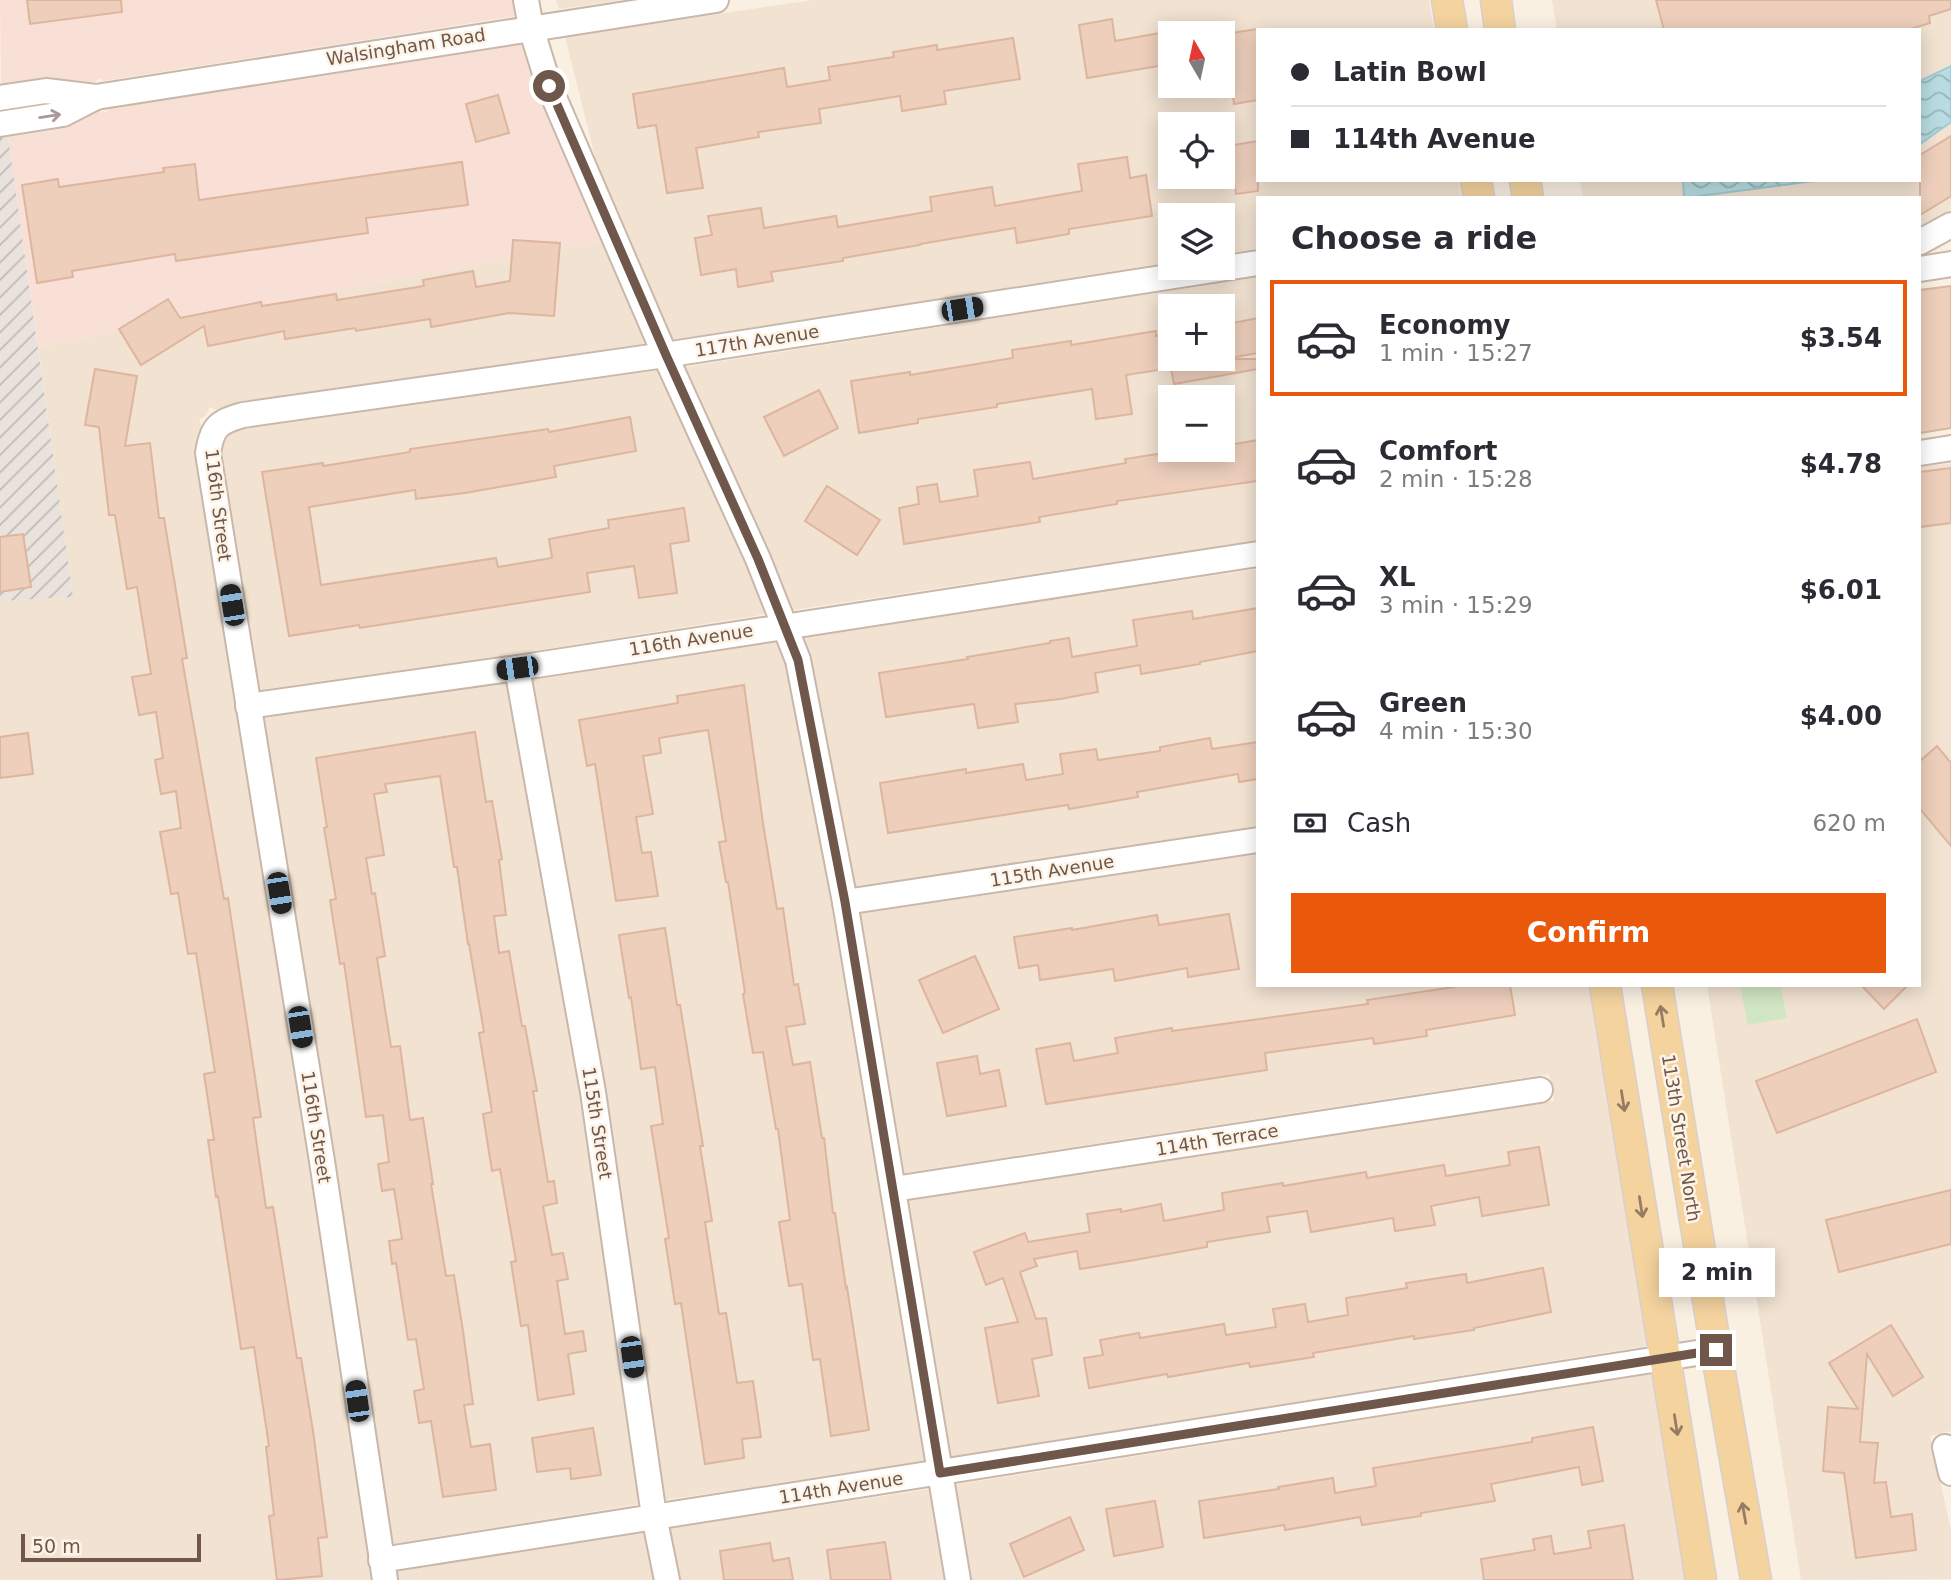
<!DOCTYPE html>
<html lang="en">
<head>
<meta charset="utf-8">
<style>
	body { margin:0; font-family:"DejaVu Sans",sans-serif; background:#f2f2f3; color:#2b2b33; height:100vh; display:flex; flex-direction:column; font-size:26px; white-space:nowrap }
	* { box-sizing:border-box; margin:0 }
	p { font-size:23px; color:#7c7c81 }
	.icon { flex:none; width:38px; height:38px; fill:none; stroke:currentColor; stroke-width:2; stroke-linecap:round; stroke-linejoin:round }
	.map { position:relative; flex:1; overflow:hidden }
	.panel { position:absolute; left:1256px; top:196px; width:665px; height:791px; display:flex; flex-direction:column; background:#fff; border-radius:0px; box-shadow:0 4px 18px #0003 }
	.panel>* { flex:none }
	.hud { position:absolute; left:1256px; top:28px; width:665px; height:154px; border-radius:0px; box-shadow:0 4px 18px #0003; display:grid; align-content:center; height:154px; padding:0 35px; background:#fff }
	.needle { width:46px; rotate:351deg }
	.buttons { position:absolute; left:1158px; top:21px; display:grid; gap:14px }
	.buttons a { display:grid; place-items:center; width:77px; height:77px; border-radius:0px; background:#fff; box-shadow:0 4px 18px #0003; font-size:35px }
	.scale { position:absolute; left:21px; bottom:18px; width:180px; box-sizing:border-box; padding-left:7px; border:4px solid #6f574b; border-top:0; font-size:19px; line-height:24px; white-space:nowrap; color:#6f574b; -webkit-text-stroke:5px #fdf4e7; paint-order:stroke }
	.end { position:absolute; width:32px; height:32px; margin:-16px; border:9px solid #6f574b; background:#fff; box-shadow:0 0 0 4px #fff }
	.from { border-radius:50% }
	.bubble { position:absolute; height:49px; border-radius:0px; background:#fff; box-shadow:0 4px 18px #0003; font-size:23px; font-weight:600; line-height:49px; text-align:center }
	.car { position:absolute; width:21px; height:42px; margin:-21px -10px; border-radius:9px; box-shadow:0 0 5px 2px #0007; background:linear-gradient(#222 24%,#8ab4d8 0 40%,#222 0 76%,#8ab4d8 0 86%,#222 0) }
	.hud b { display:flex; align-items:center; gap:24px; height:66px; font-size:26px }
	.hud b+b { border-top:2px solid #e1e1e2 }
	.hud i { width:18px; height:18px; background:#2b2b33 }
	ul { padding:0; list-style:none }
	li { display:flex; align-items:center; gap:21px; height:116px; margin:0 14px 10px; padding:0 21px; border:4px solid transparent; border-radius:0px }
	li div { flex:1 }
	li b { display:block; font-size:26px }
	li em { font-style:normal; font-weight:600 }
	li.selected { border-color:#ea580c }
	li>.icon { width:63px; height:63px; stroke-width:1.5 }
	h2 { padding:0 35px; font-size:32px; line-height:84px }
	.pay { display:flex; align-items:center; gap:18px; height:77px; padding:0 35px; font-size:26px }
	.pay p { margin-inline-start:auto }
	.cta { display:flex; gap:14px; margin-top:auto; padding:14px 35px }
	.cta a { flex:1; height:80px; border-radius:0px; background:#ea580c; color:#fff; font-size:28px; font-weight:600; line-height:80px; text-align:center }
	.map>svg:first-child { display:block }
	.residential { fill:#f1e2d1; fill-rule:evenodd }
	.commercial { fill:#f9e0d6 }
	.industrial { fill:url(#industrial-furrows) }
	.grass { fill:#d1e6c2 }
	.water { fill:url(#water-waves); stroke:#a0cbd2; stroke-width:2 }
	.building { fill:#edcfbc; stroke:#deb59e; stroke-width:2 }
	.lines { fill:none; stroke-linecap:round; stroke-linejoin:round }
	.minor-casing { stroke:#c9b8aa; stroke-width:28 }
	.major-casing { stroke:#d7d0cd; stroke-width:33 }
	.minor { stroke:#fff; stroke-width:24 }
	.major { stroke:#f4d39f; stroke-width:30 }
	.oneway { stroke:#a99a93 }
	.oneway2 { stroke:#977c64 }
	.route { stroke:#6f574b; stroke-width:9 }
	.labels { text-anchor:middle; stroke-width:5; stroke-linejoin:round; paint-order:stroke }
	.street-label { font-size:18px; fill:#6f574b; stroke:#fdf4e7 }
</style>
</head>
<body>
<div class="map">
<svg width="1951" height="1580" viewBox="0 0 1951 1580">
	<defs>
		<pattern id="industrial-furrows" width="10" height="10" patternUnits="userSpaceOnUse" patternTransform="scale(1.75)"><rect width="10" height="10" fill="#e9e2dd"/><path d="M-1 1l2-2M0 10L10 0M9 11l2-2" fill="none" stroke="#c1bab5"/></pattern>
		<pattern id="water-waves" width="16" height="10" patternUnits="userSpaceOnUse" patternTransform="scale(1.75)"><rect width="16" height="10" fill="#b8dce1"/><path d="M0 5q4-4 8 0t8 0" fill="none" stroke="#9ab5b8"/></pattern>
	</defs>
	<rect width="100%" height="100%" fill="#faf0e2"/>
	<g class="residential">
		<polygon points="556,0 622,0 559,9"/>
		<path d="M813,0H1429L1434,30H1258V180H1458L1461,198H1258V249L1223,254V215H1171V262L672,340L597,164L565,37ZM1171,33H1223V86H1171ZM1171,124H1223V177H1171Z"/>
		<polygon points="1552,0 1951,0 1951,66 1920,81 1920,30 1557,30"/>
		<polygon points="1951,122 1951,209 1920,227 1920,198 1692,198 1820,180 1920,180 1920,144"/>
		<polygon points="1580,180 1683,180 1684,198 1583,198"/>
		<polygon points="602,241 647,344 241,401 216,410 210,407 206,415 199,420 202,426 197,436 196,450 238,721 310,1163 371,1580 0,1580 0,601 73,597 38,347"/>
		<path d="M1258,277V540L793,610L769,552L685,367ZM1171,306H1223V359H1171ZM1171,397H1223V450H1171Z"/>
		<polygon points="658,370 747,564 767,614 515,654 258,690 221,453 225,437 233,432 245,429"/>
		<polygon points="1951,463 1951,1431 1930,1436 1951,1530 1951,1579 1801,1580 1707,985 1920,985 1920,467"/>
		<polygon points="1258,569 1258,826 855,886 810,657 803,637"/>
		<polygon points="778,641 786,664 833,904 925,1461 665,1500 606,1090 532,680"/>
		<polygon points="507,684 581,1094 640,1504 391,1544 335,1159 263,718"/>
		<polygon points="1258,854 1258,985 1589,985 1647,1346 950,1457 908,1201 1554,1101 1549,1074 904,1173 860,914"/>
		<polygon points="1652,1374 1685,1580 970,1580 954,1485"/>
		<polygon points="930,1489 945,1580 680,1580 670,1528"/>
		<polygon points="645,1532 655,1580 397,1580 396,1572"/>
	</g>
	<g class="commercial">
		<polygon points="0,0 513,0 516,16 103,81 101,78 93,82 44,77 1,84"/>
		<polygon points="523,44 538,92 602,241 38,347 8,137 65,128 99,111 107,112 108,108"/>
	</g>
	<polygon class="industrial" points="8,137 73,597 0,601 0,138"/>
	<polygon class="grass" points="1740,985 1780,985 1787,1018 1748,1025"/>
	<g class="water">
		<polygon points="1951,66 1951,122 1920,144 1920,81"/>
		<polygon points="1683,180 1821,180 1684,198"/>
	</g>
	<g class="building">
		<polygon points="27,0 121,0 122,12 30,24"/>
		<polygon points="1656,0 1951,0 1951,9 1929,16 1930,23 1907,30 1664,30"/>
		<polygon points="1112,19 1115,41 1171,31 1171,64 1087,78 1079,25"/>
		<polygon points="1258,29 1258,100 1234,104 1224,34"/>
		<polygon points="1013,38 1020,79 944,91 946,104 902,111 900,96 819,109 821,123 758,132 759,137 696,148 703,188 667,193 656,125 638,128 633,94 784,68 787,87 830,80 828,67 894,57 893,52 937,45 937,50"/>
		<polygon points="498,95 509,133 476,142 466,104"/>
		<polygon points="1951,136 1951,196 1920,215 1920,155"/>
		<polygon points="1258,141 1258,191 1236,194 1228,146"/>
		<polygon points="1127,157 1130,178 1146,175 1152,216 1069,229 1069,234 1017,243 1015,228 920,244 920,245 843,258 843,261 771,272 773,281 738,287 736,269 701,275 695,238 712,235 708,216 761,208 764,228 836,216 838,227 932,211 930,197 992,187 995,206 1082,191 1078,164"/>
		<polygon points="462,162 468,205 366,218 368,233 176,261 175,254 72,271 73,277 37,283 22,185 58,179 59,187 164,172 163,168 195,164 199,200"/>
		<polygon points="513,240 560,243 554,316 509,313 431,327 430,319 356,331 355,328 285,339 284,331 208,346 204,326 141,365 119,329 168,299 180,318 261,302 262,306 336,294 337,300 424,286 423,280 473,271 476,287 510,281"/>
		<polygon points="1951,286 1951,428 1920,433 1920,290"/>
		<polygon points="1258,318 1258,353 1224,359 1258,359 1258,369 1174,384 1171,368 1126,375 1132,414 1096,419 1092,389 997,404 997,407 918,419 918,423 859,433 851,381 910,372 910,375 1013,358 1012,350 1071,341 1071,345 1156,331 1156,336 1171,334 1171,359 1223,359 1223,325"/>
		<polygon points="95,369 137,376 125,446 150,443 159,518 164,518 187,658 182,659 224,899 228,898 251,1050 261,1117 253,1118 266,1208 273,1207 297,1358 301,1358 313,1431 327,1537 318,1538 322,1576 277,1580 269,1516 274,1515 266,1447 269,1446 254,1347 241,1349 218,1196 216,1197 208,1140 214,1140 204,1074 215,1072 196,953 188,954 178,893 171,894 160,832 181,828 176,791 161,794 155,760 163,758 156,712 139,715 132,677 151,674 137,587 127,589 115,515 109,515 99,427 85,425"/>
		<polygon points="819,390 838,428 784,456 764,417"/>
		<polygon points="630,417 636,451 554,466 556,477 465,493 416,499 415,490 309,507 321,585 496,558 498,567 552,558 549,539 609,528 608,520 684,508 689,541 670,544 677,593 639,598 634,566 587,573 590,592 360,628 359,625 289,636 262,472 323,463 323,466 410,452 410,449 548,429 549,432"/>
		<polygon points="1258,440 1258,481 1117,501 1117,504 1039,517 1040,522 904,544 899,508 919,504 917,487 937,484 940,502 978,496 974,470 1030,462 1033,479 1126,463 1125,459 1183,450 1223,450 1223,446"/>
		<polygon points="1951,468 1951,523 1920,527 1920,472"/>
		<polygon points="827,486 880,520 857,555 805,521"/>
		<polygon points="23,534 31,587 0,592 0,537"/>
		<polygon points="1258,608 1258,651 1200,662 1200,664 1141,674 1140,665 1095,673 1098,692 1060,699 1015,704 1018,722 978,728 974,704 886,717 879,673 968,659 967,657 1050,643 1050,641 1069,638 1072,657 1137,646 1133,620 1192,611 1193,619"/>
		<polygon points="744,685 763,823 777,909 783,908 794,985 798,984 805,1024 786,1027 793,1065 810,1062 822,1138 824,1138 833,1213 835,1213 846,1288 847,1287 869,1430 831,1436 820,1359 813,1360 802,1284 789,1286 779,1222 790,1220 778,1129 776,1129 763,1052 753,1053 743,994 745,993 728,882 726,882 719,842 726,841 708,730 659,738 661,753 643,756 653,814 636,817 642,853 651,852 658,896 616,901 595,764 587,766 579,720 678,703 677,696"/>
		<polygon points="475,732 486,802 492,801 502,859 499,860 506,915 494,916 499,953 509,951 522,1026 525,1026 537,1091 533,1091 548,1182 554,1181 557,1203 543,1206 552,1255 563,1253 568,1279 557,1281 565,1334 583,1331 586,1351 568,1354 574,1394 538,1400 528,1325 521,1326 511,1262 516,1261 500,1169 492,1171 483,1114 492,1112 479,1033 484,1032 469,944 468,944 457,867 454,867 440,776 385,784 387,792 374,794 384,855 366,858 372,894 375,893 385,956 377,958 391,1047 400,1046 410,1120 423,1118 433,1184 431,1184 446,1276 454,1275 463,1331 473,1404 464,1405 471,1447 490,1444 496,1490 443,1497 431,1421 419,1423 414,1391 424,1389 416,1339 408,1340 396,1263 392,1264 389,1241 402,1239 394,1189 382,1191 378,1164 389,1162 383,1115 366,1117 344,963 340,964 330,900 336,899 324,828 327,827 316,758"/>
		<polygon points="28,733 33,774 0,778 0,737"/>
		<polygon points="1210,738 1212,749 1258,742 1258,779 1239,782 1238,774 1137,792 1138,797 1069,809 1068,805 888,833 880,783 966,769 966,773 1023,764 1026,780 1063,774 1060,754 1096,749 1098,760 1160,751 1160,747"/>
		<polygon points="1937,746 1951,763 1951,846 1920,809 1920,761"/>
		<polygon points="1229,914 1239,969 1188,977 1187,968 1115,981 1113,969 1040,980 1038,965 1019,968 1014,937 1072,928 1072,930 1157,915 1159,925"/>
		<polygon points="665,928 677,1005 680,1005 703,1146 700,1146 712,1221 705,1222 719,1314 726,1313 737,1383 753,1381 761,1437 742,1439 744,1458 705,1464 681,1303 675,1304 665,1239 669,1238 651,1126 663,1124 655,1067 641,1069 631,997 629,998 619,935"/>
		<polygon points="975,956 999,1009 943,1033 919,980"/>
		<polygon points="1454,985 1510,985 1515,1015 1426,1030 1427,1036 1374,1044 1373,1038 1265,1053 1267,1070 1046,1104 1036,1049 1070,1043 1074,1061 1118,1053 1115,1038 1172,1028 1172,1031 1368,1004 1367,1000 1454,987"/>
		<polygon points="1861,985 1908,985 1884,1009"/>
		<polygon points="1917,1019 1936,1072 1777,1133 1756,1081"/>
		<polygon points="977,1056 980,1074 999,1070 1006,1106 947,1116 937,1063"/>
		<polygon points="1539,1147 1549,1205 1482,1216 1479,1197 1431,1206 1435,1225 1395,1231 1393,1218 1311,1232 1307,1211 1267,1217 1270,1232 1207,1242 1207,1247 1129,1261 1080,1269 1077,1251 1034,1259 1037,1266 1020,1272 1036,1319 1046,1318 1052,1355 1032,1359 1039,1396 998,1403 985,1328 1018,1322 1003,1278 986,1285 974,1252 1025,1233 1028,1242 1090,1232 1087,1214 1121,1209 1121,1212 1161,1204 1164,1221 1224,1210 1222,1193 1283,1183 1283,1186 1366,1172 1367,1178 1444,1165 1446,1176 1510,1165 1508,1152"/>
		<polygon points="1951,1190 1951,1244 1839,1272 1826,1220"/>
		<polygon points="1543,1268 1551,1312 1474,1328 1474,1330 1414,1339 1414,1336 1313,1353 1314,1357 1250,1367 1249,1363 1168,1377 1167,1374 1089,1388 1084,1358 1103,1355 1100,1340 1139,1333 1140,1338 1224,1324 1226,1335 1276,1327 1273,1309 1305,1304 1308,1322 1348,1315 1346,1298 1407,1288 1406,1283 1466,1274 1467,1283"/>
		<polygon points="1891,1325 1923,1377 1893,1396 1867,1354 1860,1442 1878,1443 1874,1483 1886,1482 1891,1517 1912,1514 1916,1550 1856,1558 1844,1473 1823,1471 1828,1407 1858,1409 1829,1363"/>
		<polygon points="1593,1427 1603,1481 1582,1485 1579,1467 1491,1484 1495,1501 1421,1513 1421,1516 1362,1525 1360,1517 1285,1530 1284,1525 1204,1538 1199,1501 1279,1489 1278,1487 1333,1478 1335,1493 1376,1486 1373,1468 1532,1442 1532,1438"/>
		<polygon points="593,1428 601,1475 571,1479 570,1468 537,1472 532,1438"/>
		<polygon points="1155,1501 1163,1547 1114,1556 1106,1509"/>
		<polygon points="1070,1517 1084,1550 1024,1577 1010,1544"/>
		<polygon points="1624,1525 1633,1580 1484,1580 1481,1559 1535,1550 1533,1539 1551,1536 1554,1554 1591,1548 1588,1531"/>
		<polygon points="885,1542 891,1580 831,1580 827,1550"/>
		<polygon points="770,1543 773,1561 789,1558 793,1580 724,1580 720,1551"/>
	</g>
	<g class="lines">
		<defs>
			<g id="minor">
				<polyline points="526,0 531,28 549,86 665,355 758,559 798,660 845,902 958,1580"/>
				<polyline points="0,98 46,91 96,97 716,0"/>
				<polyline points="0,124 63,114 96,97"/>
				<polyline points="1920,242 1951,225"/>
				<polyline points="1920,269 1951,264"/>
				<polyline points="1920,453 1951,448"/>
				<polyline points="517,668 593,1092 654,1516 667,1580"/>
				<polyline points="248,706 517,668 1258,554"/>
				<polyline points="845,902 1258,840"/>
				<polyline points="894,1189 1540,1090"/>
				<polyline points="1945,1447 1951,1473"/>
				<polyline points="381,1560 1716,1350"/>
				<path d="M385,1580L322,1161L208,453C212,427 218,422 243,415L665,355L1258,263"/>
			</g>
			<g id="major">
				<polyline points="1447,0 1452,30"/>
				<polyline points="1496,0 1500,30"/>
				<polyline points="1476,180 1479,198"/>
				<polyline points="1525,180 1528,198"/>
				<polyline points="1605,985 1701,1580"/>
				<polyline points="1657,985 1716,1350 1756,1580"/>
			</g>
		</defs>
		<use href="#minor" class="minor-casing"/>
		<use href="#major" class="major-casing"/>
		<use href="#minor" class="minor"/>
		<use href="#major" class="major"/>
	</g>
	<defs><path id="oneway-shaft" d="M-6 0H5M1.5-3L5.5 0L1.5 3" fill="none" stroke-width="1.6" stroke-linecap="round" stroke-linejoin="round" transform="scale(1.75)"/></defs>
	<use class="oneway" href="#oneway-shaft" transform="translate(50 116) rotate(-9)"/>
	<g class="oneway2">
		<use href="#oneway-shaft" transform="translate(1662 1016) rotate(-99)"/>
		<use href="#oneway-shaft" transform="translate(1623 1101) rotate(81)"/>
		<use href="#oneway-shaft" transform="translate(1641 1207) rotate(81)"/>
		<use href="#oneway-shaft" transform="translate(1676 1425) rotate(81)"/>
		<use href="#oneway-shaft" transform="translate(1744 1513) rotate(-100)"/>
	</g>
	<g class="lines">
		<polyline class="route" points="549,86 666,355 758,559 798,660 845,902 940,1473 1716,1350"/>
	</g>
	<g class="labels">
		<g class="street-label">
			<text transform="translate(406 47) rotate(-9)" y="6">Walsingham Road</text>
			<text transform="translate(757 341) rotate(-9)" y="6">117th Avenue</text>
			<text transform="translate(218 505) rotate(83)" y="6">116th Street</text>
			<text transform="translate(691 640) rotate(-9)" y="6">116th Avenue</text>
			<text transform="translate(1052 871) rotate(-9)" y="6">115th Avenue</text>
			<text transform="translate(597 1123) rotate(81)" y="6">115th Street</text>
			<text transform="translate(316 1127) rotate(81)" y="6">116th Street</text>
			<text transform="translate(1681 1138) rotate(81)" y="6">113th Street North</text>
			<text transform="translate(1217 1140) rotate(-9)" y="6">114th Terrace</text>
			<text transform="translate(841 1488) rotate(-9)" y="6">114th Avenue</text>
		</g>
	</g>
</svg>
<div class="buttons">
<a><svg class="needle" viewBox="-14 -14 28 28"><path d="M0-13l5 13h-10z" fill="#e53935"/><path d="M0 13l5-13h-10z" fill="#7c7c81"/></svg></a>
<a><svg class="icon" aria-label="locate" viewBox="0 0 24 24"><circle cx="12" cy="12" r="6"/><path d="M12 2v4M12 18v4M2 12h4M18 12h4"/></svg></a>
<a><svg class="icon" aria-label="layers" viewBox="0 0 24 24"><path d="M12 4l9 5-9 5-9-5zM3 14l9 5 9-5"/></svg></a>
<a>+</a>
<a>−</a>
</div>
<div class="scale">50 m</div>
<i class="end from" style="left:549px;top:86px"></i>
<i class="end" style="left:1716px;top:1350px"></i>
<div class="bubble" style="left:1659px;top:1248px;width:116px">2 min</div>
<i class="car" style="left:962px;top:309px;rotate:81deg"></i>
<i class="car" style="left:232px;top:605px;rotate:351deg"></i>
<i class="car" style="left:517px;top:668px;rotate:262deg"></i>
<i class="car" style="left:279px;top:893px;rotate:171deg"></i>
<i class="car" style="left:300px;top:1027px;rotate:171deg"></i>
<i class="car" style="left:632px;top:1357px;rotate:172deg"></i>
<i class="car" style="left:357px;top:1401px;rotate:352deg"></i>
<div class="hud">
<b><i class="from"></i>Latin Bowl</b>
<b><i></i>114th Avenue</b>
</div>
<section class="panel">
<h2>Choose a ride</h2>
<ul>
<li class="selected"><svg class="icon" aria-label="car" viewBox="0 0 24 24"><path d="M5 17H2v-5l4-1 3-4h7l3 4 3 1v5h-3M9 17h6M6 11h13"/><circle cx="7" cy="17" r="2"/><circle cx="17" cy="17" r="2"/></svg><div><b>Economy</b><p>1 min · 15:27</p></div><em>$3.54</em></li>
<li><svg class="icon" aria-label="car" viewBox="0 0 24 24"><path d="M5 17H2v-5l4-1 3-4h7l3 4 3 1v5h-3M9 17h6M6 11h13"/><circle cx="7" cy="17" r="2"/><circle cx="17" cy="17" r="2"/></svg><div><b>Comfort</b><p>2 min · 15:28</p></div><em>$4.78</em></li>
<li><svg class="icon" aria-label="car" viewBox="0 0 24 24"><path d="M5 17H2v-5l4-1 3-4h7l3 4 3 1v5h-3M9 17h6M6 11h13"/><circle cx="7" cy="17" r="2"/><circle cx="17" cy="17" r="2"/></svg><div><b>XL</b><p>3 min · 15:29</p></div><em>$6.01</em></li>
<li><svg class="icon" aria-label="car" viewBox="0 0 24 24"><path d="M5 17H2v-5l4-1 3-4h7l3 4 3 1v5h-3M9 17h6M6 11h13"/><circle cx="7" cy="17" r="2"/><circle cx="17" cy="17" r="2"/></svg><div><b>Green</b><p>4 min · 15:30</p></div><em>$4.00</em></li>
</ul>
<div class="pay"><svg class="icon" aria-label="cash" viewBox="0 0 24 24"><path d="M3 7h18v10H3z"/><circle cx="12" cy="12" r="2"/></svg>Cash<p>620 m</p></div>
<div class="cta"><a>Confirm</a></div>
</section>
</div>
</body>
</html>
